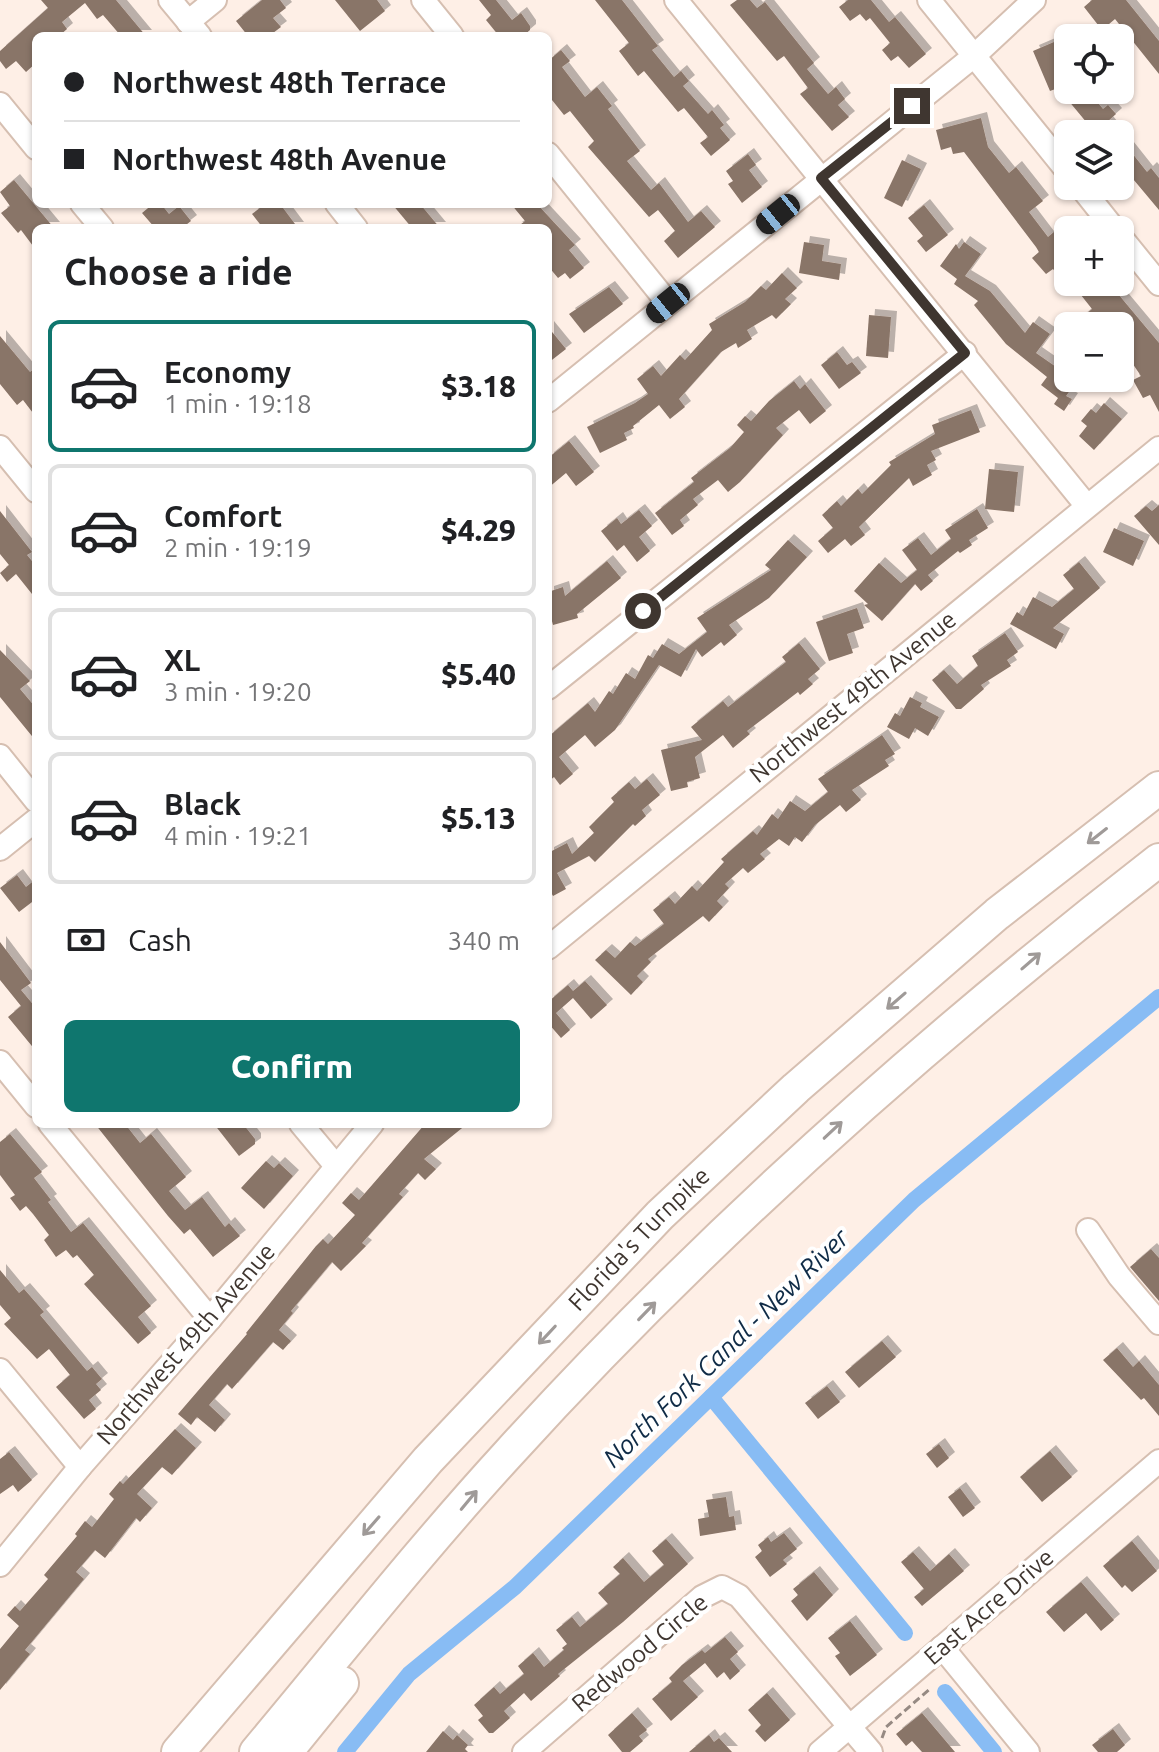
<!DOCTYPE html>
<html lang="en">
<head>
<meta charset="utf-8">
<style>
	body { margin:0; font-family:Ubuntu,sans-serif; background:#f2f2f2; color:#202124; height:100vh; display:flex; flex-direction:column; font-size:30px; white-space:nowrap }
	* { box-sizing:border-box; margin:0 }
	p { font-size:26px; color:#757577 }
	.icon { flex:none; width:44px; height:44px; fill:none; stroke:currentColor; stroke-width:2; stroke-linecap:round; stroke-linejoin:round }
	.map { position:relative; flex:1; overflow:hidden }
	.side { position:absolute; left:32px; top:224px; width:520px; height:904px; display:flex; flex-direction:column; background:#fff; border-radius:12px; box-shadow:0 2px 6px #0004 }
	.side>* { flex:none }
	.guide { position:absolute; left:32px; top:32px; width:520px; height:176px; border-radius:12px; box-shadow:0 2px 6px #0004; display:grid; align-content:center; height:176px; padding:0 32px; background:#fff }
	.controls { position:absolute; left:1054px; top:24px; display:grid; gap:16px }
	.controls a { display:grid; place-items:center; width:80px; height:80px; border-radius:12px; background:#fff; box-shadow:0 2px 6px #0004; font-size:40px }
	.end { position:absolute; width:36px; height:36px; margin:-18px; border:10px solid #3f3630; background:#fff; box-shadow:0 0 0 4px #fff }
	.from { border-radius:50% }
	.car { position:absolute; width:24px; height:48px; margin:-24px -12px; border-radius:10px; box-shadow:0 0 6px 2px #0007; background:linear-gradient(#222 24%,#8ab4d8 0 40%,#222 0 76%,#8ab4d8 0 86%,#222 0) }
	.guide b { display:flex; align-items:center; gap:28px; height:76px; font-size:30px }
	.guide b+b { border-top:2px solid #e0e0e0 }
	.guide i { width:20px; height:20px; background:#202124 }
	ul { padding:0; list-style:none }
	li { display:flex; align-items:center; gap:24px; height:132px; margin:0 16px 12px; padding:0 16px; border:4px solid #e0e0e0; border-radius:12px }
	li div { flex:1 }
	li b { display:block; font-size:30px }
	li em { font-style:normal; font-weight:800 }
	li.active { border-color:#0f766e }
	li>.icon { width:72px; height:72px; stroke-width:1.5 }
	h2 { padding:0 32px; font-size:36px; line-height:96px }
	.pay { display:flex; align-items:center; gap:20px; height:88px; padding:0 32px; font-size:30px }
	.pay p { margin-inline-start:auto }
	.button { display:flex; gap:16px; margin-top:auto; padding:16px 32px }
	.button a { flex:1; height:92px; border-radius:12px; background:#0f766e; color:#fff; font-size:32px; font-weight:800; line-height:92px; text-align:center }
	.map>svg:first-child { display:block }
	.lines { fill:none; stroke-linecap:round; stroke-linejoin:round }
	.canal { stroke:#88bcf4; stroke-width:16 }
	.building { fill:#897467; filter:url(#shadow) }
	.minor-casing { stroke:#d6bfb1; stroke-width:26 }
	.highway-casing { stroke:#d6bfb1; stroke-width:36 }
	.path { stroke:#968a83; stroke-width:3; stroke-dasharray:8 4; stroke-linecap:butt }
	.minor { stroke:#fff; stroke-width:22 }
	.highway { stroke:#fff; stroke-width:32 }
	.oneway { stroke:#9f9a98 }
	.route { stroke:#3f3630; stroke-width:10 }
	.labels { text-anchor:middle; stroke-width:8; stroke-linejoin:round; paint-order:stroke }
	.street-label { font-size:24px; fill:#3f3630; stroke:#fff }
	.water-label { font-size:26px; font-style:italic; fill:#0f2b46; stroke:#fff }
</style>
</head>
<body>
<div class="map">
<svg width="1159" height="1752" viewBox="0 0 1159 1752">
	<defs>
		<filter id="shadow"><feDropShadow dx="6" dy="-6" stdDeviation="0" flood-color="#0004"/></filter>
	</defs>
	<rect width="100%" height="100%" fill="#feefe6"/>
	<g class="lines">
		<g class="canal">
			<polyline points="711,1397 905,1633"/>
			<polyline points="945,1692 994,1752"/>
			<polyline points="345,1752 409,1674 515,1587 914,1200 1159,997"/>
		</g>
	</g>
	<g class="building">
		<polygon points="41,0 116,0 146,36 121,36 103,15 97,19 85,3 62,22 67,29 59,36 36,36 36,63 26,72 16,61 6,69 0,61 0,51 48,8"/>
		<polygon points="262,0 280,0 286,8 273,18 281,27 269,36 262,36 259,32 253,36 248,36 236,21"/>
		<polygon points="335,0 377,0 385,11 360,31"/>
		<polygon points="479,0 496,0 512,20 521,13 530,26 530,30 523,36 499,36 486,20 491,15"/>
		<polygon points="595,0 622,0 658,46 652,50 674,77 681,71 689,81 683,86 708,114 712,110 724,125 720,128 730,140 711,156 700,143 708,137 684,108 678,112 644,71 638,76 619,51 629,43"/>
		<polygon points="737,0 750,0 757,8 765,2 814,63 807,69 828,94 836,87 845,99 838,105 849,117 832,131 800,94 808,88 784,56 777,61 730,5"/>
		<polygon points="848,0 871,0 889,22 895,17 926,54 909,68 898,56 891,61 882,50 890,43 870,18 866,21 860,14 850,21 839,7"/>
		<polygon points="1092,0 1126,0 1159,41 1159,74 1115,19 1102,30 1084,7"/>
		<polygon points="1068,36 1068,60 1062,62 1068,77 1068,90 1087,90 1103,109 1108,105 1116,114 1107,122 1117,134 1074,134 1087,123 1058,88 1050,91 1033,51"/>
		<polygon points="561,50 570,61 562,67 585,97 597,87 612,106 608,109 640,151 627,161 651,190 659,183 688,222 701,211 715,227 678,258 664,241 675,231 658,210 649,217 588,147 594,141 570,111 564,115 548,95 548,61"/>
		<polygon points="981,118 988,147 1009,173 1016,167 1043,201 1029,212 1048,237 1061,226 1068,235 1068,249 1062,254 1068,261 1068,287 1053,269 1046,274 1032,258 1039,252 1036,247 964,152 953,154 951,147 941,150 936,130"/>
		<polygon points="1120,138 1147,172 1151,168 1159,178 1159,210 1128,173 1120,180"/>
		<polygon points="748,154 756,165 749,170 762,187 742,203 728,184 733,181 726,171"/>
		<polygon points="902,160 921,169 902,207 884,198"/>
		<polygon points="14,180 54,228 36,228 36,250 21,230 18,233 1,213 10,206 0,192"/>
		<polygon points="153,204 161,204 169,214 179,206 191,221 182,228 155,228 142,213"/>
		<polygon points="265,204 280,204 298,228 263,228 252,214"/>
		<polygon points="392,204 420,204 440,228 412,228"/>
		<polygon points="511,204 537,204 575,245 569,250 584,268 570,279 565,273 558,278 548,266 548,228 516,228 525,221"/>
		<polygon points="924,205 948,235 926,252 917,241 923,236 908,218"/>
		<polygon points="804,242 824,245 822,261 841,264 839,280 799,273"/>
		<polygon points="964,242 981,254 965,276 990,291 1025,333 1033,322 1050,334 1036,353 1059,369 1068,356 1068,378 1079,378 1066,396 1072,399 1064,411 1054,404 1058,398 1041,385 1047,377 1006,344 974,305 978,301 954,284 957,279 940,266 956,244 959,249"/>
		<polygon points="782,273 797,288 785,299 791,304 776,319 772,315 747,330 752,339 738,348 736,343 721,352 679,399 685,407 670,419 659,405 633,426 634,428 624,433 627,440 600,453 587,427 635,403 648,394 637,379 653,366 661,376 680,355 685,360 712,330 709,324 745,302 761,286 766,290"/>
		<polygon points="1087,282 1097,282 1102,287 1108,282 1159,343 1159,412 1150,395 1143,398 1133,380 1141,376 1120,345 1120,326 1084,326 1079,320 1092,309 1077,290"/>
		<polygon points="609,287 623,304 584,333 569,314"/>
		<polygon points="869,315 891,317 888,358 866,356"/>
		<polygon points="548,327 566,349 548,363"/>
		<polygon points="0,336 30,372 36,367 36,417 23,400 17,405 0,384"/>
		<polygon points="837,352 847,365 852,362 861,373 839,389 821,365"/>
		<polygon points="794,381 800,389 805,384 826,411 810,424 799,410 776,428 783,435 740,482 728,492 718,480 693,499 698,505 680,520 684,526 672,535 655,513 694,482 691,478 730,448 744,432 737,425 745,416 751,421 769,401"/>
		<polygon points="1104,403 1122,419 1094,450 1079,436 1087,426 1081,421 1091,409 1096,413"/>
		<polygon points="971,410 980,432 931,451 936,460 927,465 932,475 913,486 909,478 859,527 865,535 851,546 845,539 828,553 818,541 833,528 822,515 837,501 841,506 858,489 862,494 891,465 889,462 935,434 932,425"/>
		<polygon points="569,441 594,472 576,486 566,473 548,488 548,458"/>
		<polygon points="989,469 1018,472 1014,512 985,509"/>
		<polygon points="1159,505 1159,545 1134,516 1146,506 1152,511"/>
		<polygon points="977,509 988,528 969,540 972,545 960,553 958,551 928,575 933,581 921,591 915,584 882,621 864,605 868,604 854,591 879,563 901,583 917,570 902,550 918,538 931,555 951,539 945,530"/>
		<polygon points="639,510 652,526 639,537 650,551 637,562 624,545 617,551 601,531 617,518 621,524"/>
		<polygon points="0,511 32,552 27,555 36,566 36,599 16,574 7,582 0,573 9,565 0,554"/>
		<polygon points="1114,528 1144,541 1133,566 1103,552"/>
		<polygon points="788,540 807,557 769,598 729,625 737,635 724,646 721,642 702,657 696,649 681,677 659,665 615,730 595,747 585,735 559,757 573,774 560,785 554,777 548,782 548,737 588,703 595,712 609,691 613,694 626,673 635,679 648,655 653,658 662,644 679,654 707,632 697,618 771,570 765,565"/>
		<polygon points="607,561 621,578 577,614 578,618 553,625 548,606 548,592 563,587 565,596"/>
		<polygon points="1079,562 1100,588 1053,628 1064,634 1056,649 1010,624 1017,612 1023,616 1033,597 1052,607 1074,589 1063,575"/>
		<polygon points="857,608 864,628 847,634 853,653 829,661 816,622"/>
		<polygon points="1005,633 1018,652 1007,660 1011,666 981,685 984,689 961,709 956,709 932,680 944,670 957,684 978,666 972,656"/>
		<polygon points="799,643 820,669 808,679 813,684 800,695 798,692 747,731 750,734 733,748 723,735 695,757 700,778 687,782 688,787 671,791 661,750 702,740 691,727 723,701 728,707 786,662 782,657"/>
		<polygon points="0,650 30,681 20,689 36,708 36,741 0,697"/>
		<polygon points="910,697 922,703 920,707 939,717 928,736 915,728 909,739 887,727 895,713 900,716"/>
		<polygon points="882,735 895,754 885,760 889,766 852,790 861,800 846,812 840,805 815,825 802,842 795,837 789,846 779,839 760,854 765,859 748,873 743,868 725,884 729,888 717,901 723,907 709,922 703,916 648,959 651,962 637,976 643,982 631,995 595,960 606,950 615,958 630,942 635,946 664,924 653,910 669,897 675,904 692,886 697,891 724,862 721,859 753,831 757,835 772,814 778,819 790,801 805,811 828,792 818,779"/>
		<polygon points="647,779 660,795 642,810 646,816 635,826 633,824 595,862 589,856 557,873 566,889 553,896 548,887 548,853 567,843 572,854 594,833 589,827 614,802 611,798 629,782 635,789"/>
		<polygon points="17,875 26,887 36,879 36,899 19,912 0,888"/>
		<polygon points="0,942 31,983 21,990 36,1008 36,1051 8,1017 21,1006 0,980"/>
		<polygon points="585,981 607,1005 591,1019 573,998 556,1013 570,1030 561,1038 548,1023 548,1002 568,985 573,991"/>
		<polygon points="95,1124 125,1124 140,1143 151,1134 186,1177 169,1191 185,1210 202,1197 225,1227 229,1223 240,1236 213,1257 190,1229 184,1234 168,1216"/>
		<polygon points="214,1124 243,1124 255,1139 255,1144 239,1156"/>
		<polygon points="425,1124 467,1124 424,1159 436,1169 425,1180 418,1173 399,1194 403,1197 362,1243 366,1246 341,1271 332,1262 291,1311 293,1313 279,1330 291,1341 283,1350 273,1342 232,1389 227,1384 209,1405 225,1420 215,1432 197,1417 191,1425 178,1414 247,1334 246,1333 316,1246 323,1239 328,1244 355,1215 342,1203 351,1193 359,1200"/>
		<polygon points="10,1134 42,1172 34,1178 51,1200 48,1202 71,1232 83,1223 151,1306 138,1317 151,1333 138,1344 84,1284 94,1275 77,1255 73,1258 66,1250 56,1257 44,1240 49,1235 33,1214 26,1206 20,1211 10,1198 15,1195 0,1175 0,1142"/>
		<polygon points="266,1161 274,1168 279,1163 293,1176 264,1209 241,1188"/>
		<polygon points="1151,1249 1159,1258 1159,1301 1130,1267"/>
		<polygon points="0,1270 19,1293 24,1289 44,1312 40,1315 87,1371 92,1367 102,1379 96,1384 101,1390 89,1400 96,1409 84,1419 56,1387 70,1375 49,1349 37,1359 4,1324 11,1318 0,1305"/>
		<polygon points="882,1341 896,1357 859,1388 845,1372"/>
		<polygon points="1117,1348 1133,1367 1139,1361 1159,1385 1159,1416 1144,1398 1141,1400 1103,1360"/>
		<polygon points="827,1386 840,1402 818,1419 805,1403"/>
		<polygon points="175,1429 196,1448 172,1475 162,1467 137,1494 152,1508 140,1522 136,1518 105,1558 95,1550 76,1572 84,1579 25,1650 30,1654 0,1690 0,1649 19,1626 7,1615 15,1606 20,1611 48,1579 44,1575 77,1536 75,1534 85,1521 92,1527 114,1499 109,1494 120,1481 123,1484"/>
		<polygon points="939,1444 949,1458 937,1468 926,1454"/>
		<polygon points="1050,1451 1072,1477 1042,1502 1020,1477"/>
		<polygon points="9,1452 32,1480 18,1492 13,1485 0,1494 0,1459"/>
		<polygon points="960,1488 975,1508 963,1517 948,1497"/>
		<polygon points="726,1497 729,1517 734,1516 736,1530 700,1536 698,1519 709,1517 706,1500"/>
		<polygon points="784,1533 797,1549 783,1560 787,1564 770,1577 755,1557 762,1551 758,1545 768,1537 771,1542"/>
		<polygon points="666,1539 688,1564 623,1622 558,1674 560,1676 531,1701 524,1693 504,1711 510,1718 493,1733 489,1733 478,1720 483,1716 474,1705 494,1687 500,1694 524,1674 518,1666 533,1653 544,1667 564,1650 562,1648 567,1644 556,1630 572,1617 580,1627 608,1604 598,1593 620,1574 613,1567 623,1558 644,1582 664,1565 652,1551"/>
		<polygon points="1132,1541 1157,1571 1132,1592 1125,1585 1122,1588 1103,1566"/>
		<polygon points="913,1552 930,1571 949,1554 964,1571 922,1606 914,1597 924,1589 901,1562"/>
		<polygon points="814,1572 833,1595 807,1621 791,1601 798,1595 793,1589"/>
		<polygon points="1081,1582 1114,1620 1101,1631 1086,1613 1064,1632 1046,1612"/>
		<polygon points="850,1621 877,1655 850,1676 835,1656 840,1653 828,1638"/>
		<polygon points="725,1637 738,1652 730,1659 740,1671 730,1680 724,1672 717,1678 705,1663 683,1681 698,1697 671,1721 652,1699 672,1682 669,1678 682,1665 702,1650 705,1653"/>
		<polygon points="767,1693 790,1720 765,1742 755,1731 761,1725 748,1710"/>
		<polygon points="632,1713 647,1730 639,1736 643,1741 630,1752 622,1752 608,1735"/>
		<polygon points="922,1713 955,1752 922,1752 912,1741 906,1746 896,1734"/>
		<polygon points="1113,1729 1125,1745 1117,1752 1098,1752 1092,1745"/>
		<polygon points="443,1731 453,1740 457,1735 468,1745 465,1749 468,1752 426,1752"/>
		<polygon points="709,1735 714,1742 719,1738 732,1752 689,1752"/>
	</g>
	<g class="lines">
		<defs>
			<g id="minor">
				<polyline points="170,0 200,36"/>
				<polyline points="423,0 452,36"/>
				<polyline points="676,0 1086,505"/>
				<polyline points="929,0 1068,172"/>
				<polyline points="188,22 215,0"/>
				<polyline points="0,104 36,148"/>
				<polyline points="548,154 668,303"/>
				<polyline points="1080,186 1115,230"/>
				<polyline points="82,204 102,228"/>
				<polyline points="337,204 356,228"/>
				<polyline points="1120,236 1159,284"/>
				<polyline points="548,401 974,56 1034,0"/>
				<polyline points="0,447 36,491"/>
				<polyline points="548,688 965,353"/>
				<polyline points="0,756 36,801"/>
				<polyline points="0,849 36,820"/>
				<polyline points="548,948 1159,448"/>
				<polyline points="0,1062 36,1106"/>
				<polyline points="50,1124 210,1319"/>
				<polyline points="301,1124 336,1166"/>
				<polyline points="1088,1230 1119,1276 1159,1323"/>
				<polyline points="0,1370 80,1467"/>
				<polyline points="0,1565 80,1467 210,1319 372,1124"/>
				<polyline points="942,1647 1028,1752"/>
				<polyline points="524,1752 702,1597 722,1587 739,1596 871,1752"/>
				<polyline points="820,1752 1159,1461"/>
			</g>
			<g id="highway">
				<path id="s1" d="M178,1752L428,1460L660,1215L796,1088L997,914L1159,788"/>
				<path d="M256,1752C339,1653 420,1550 508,1454C706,1236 927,1040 1159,860"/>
				<polyline points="286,1752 342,1683"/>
			</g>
		</defs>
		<use href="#minor" class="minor-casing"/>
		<use href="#highway" class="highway-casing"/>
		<polyline class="path" points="882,1738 886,1727 931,1688"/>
		<use href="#minor" class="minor"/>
		<use href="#highway" class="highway"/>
	</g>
	<defs><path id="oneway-shaft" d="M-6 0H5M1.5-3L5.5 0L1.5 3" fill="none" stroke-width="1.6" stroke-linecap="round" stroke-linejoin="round" transform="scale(2)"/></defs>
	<g class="oneway">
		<use href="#oneway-shaft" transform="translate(1097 836) rotate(142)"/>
		<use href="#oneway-shaft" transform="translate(1031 961) rotate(-41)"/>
		<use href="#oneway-shaft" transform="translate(896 1001) rotate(139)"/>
		<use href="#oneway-shaft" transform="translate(833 1130) rotate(-43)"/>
		<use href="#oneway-shaft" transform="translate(647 1311) rotate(-46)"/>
		<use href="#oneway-shaft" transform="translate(547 1335) rotate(133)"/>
		<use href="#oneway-shaft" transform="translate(469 1500) rotate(-50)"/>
		<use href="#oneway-shaft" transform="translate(371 1526) rotate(131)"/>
	</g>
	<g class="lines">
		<polyline class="route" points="643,611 965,353 821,178 912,106"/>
	</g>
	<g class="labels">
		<g class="street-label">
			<text transform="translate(853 697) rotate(-39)" y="8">Northwest 49th Avenue</text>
			<text dy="8" stroke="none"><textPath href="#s1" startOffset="690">Florida's Turnpike</textPath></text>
			<text transform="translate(186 1344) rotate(-49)" y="8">Northwest 49th Avenue</text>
			<text transform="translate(989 1607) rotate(-41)" y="8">East Acre Drive</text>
			<text transform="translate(640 1653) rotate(-40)" y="8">Redwood Circle</text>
		</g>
		<g class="water-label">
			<text transform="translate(726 1348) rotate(-44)" y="9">North Fork Canal - New River</text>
		</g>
	</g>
</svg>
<div class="controls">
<a><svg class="icon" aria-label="locate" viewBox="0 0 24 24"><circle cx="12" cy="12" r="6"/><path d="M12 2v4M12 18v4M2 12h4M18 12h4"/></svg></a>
<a><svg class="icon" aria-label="layers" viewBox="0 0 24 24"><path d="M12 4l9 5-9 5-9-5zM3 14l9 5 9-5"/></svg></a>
<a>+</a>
<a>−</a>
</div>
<i class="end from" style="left:643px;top:611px"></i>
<i class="end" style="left:912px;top:106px"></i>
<i class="car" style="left:778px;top:214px;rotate:231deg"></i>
<i class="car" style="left:668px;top:303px;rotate:231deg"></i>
<div class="guide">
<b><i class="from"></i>Northwest 48th Terrace</b>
<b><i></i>Northwest 48th Avenue</b>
</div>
<section class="side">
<h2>Choose a ride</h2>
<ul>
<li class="active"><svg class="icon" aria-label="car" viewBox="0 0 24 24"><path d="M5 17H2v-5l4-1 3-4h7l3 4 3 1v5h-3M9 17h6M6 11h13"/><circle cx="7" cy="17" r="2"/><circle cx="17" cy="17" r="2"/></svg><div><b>Economy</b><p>1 min · 19:18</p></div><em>$3.18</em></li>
<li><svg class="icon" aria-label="car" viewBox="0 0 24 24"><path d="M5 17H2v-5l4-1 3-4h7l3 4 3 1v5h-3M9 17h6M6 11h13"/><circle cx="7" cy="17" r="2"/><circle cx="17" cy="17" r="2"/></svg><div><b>Comfort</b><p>2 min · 19:19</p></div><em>$4.29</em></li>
<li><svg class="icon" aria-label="car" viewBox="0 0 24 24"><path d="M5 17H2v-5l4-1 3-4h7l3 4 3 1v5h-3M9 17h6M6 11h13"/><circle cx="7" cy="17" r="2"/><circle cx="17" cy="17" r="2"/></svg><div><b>XL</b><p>3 min · 19:20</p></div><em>$5.40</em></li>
<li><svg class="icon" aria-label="car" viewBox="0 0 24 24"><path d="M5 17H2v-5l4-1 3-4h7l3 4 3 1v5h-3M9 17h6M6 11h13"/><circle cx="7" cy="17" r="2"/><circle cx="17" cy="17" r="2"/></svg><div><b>Black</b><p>4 min · 19:21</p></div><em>$5.13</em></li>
</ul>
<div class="pay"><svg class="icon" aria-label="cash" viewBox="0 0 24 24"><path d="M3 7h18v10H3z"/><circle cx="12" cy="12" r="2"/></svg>Cash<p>340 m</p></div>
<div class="button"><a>Confirm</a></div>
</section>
</div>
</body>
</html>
